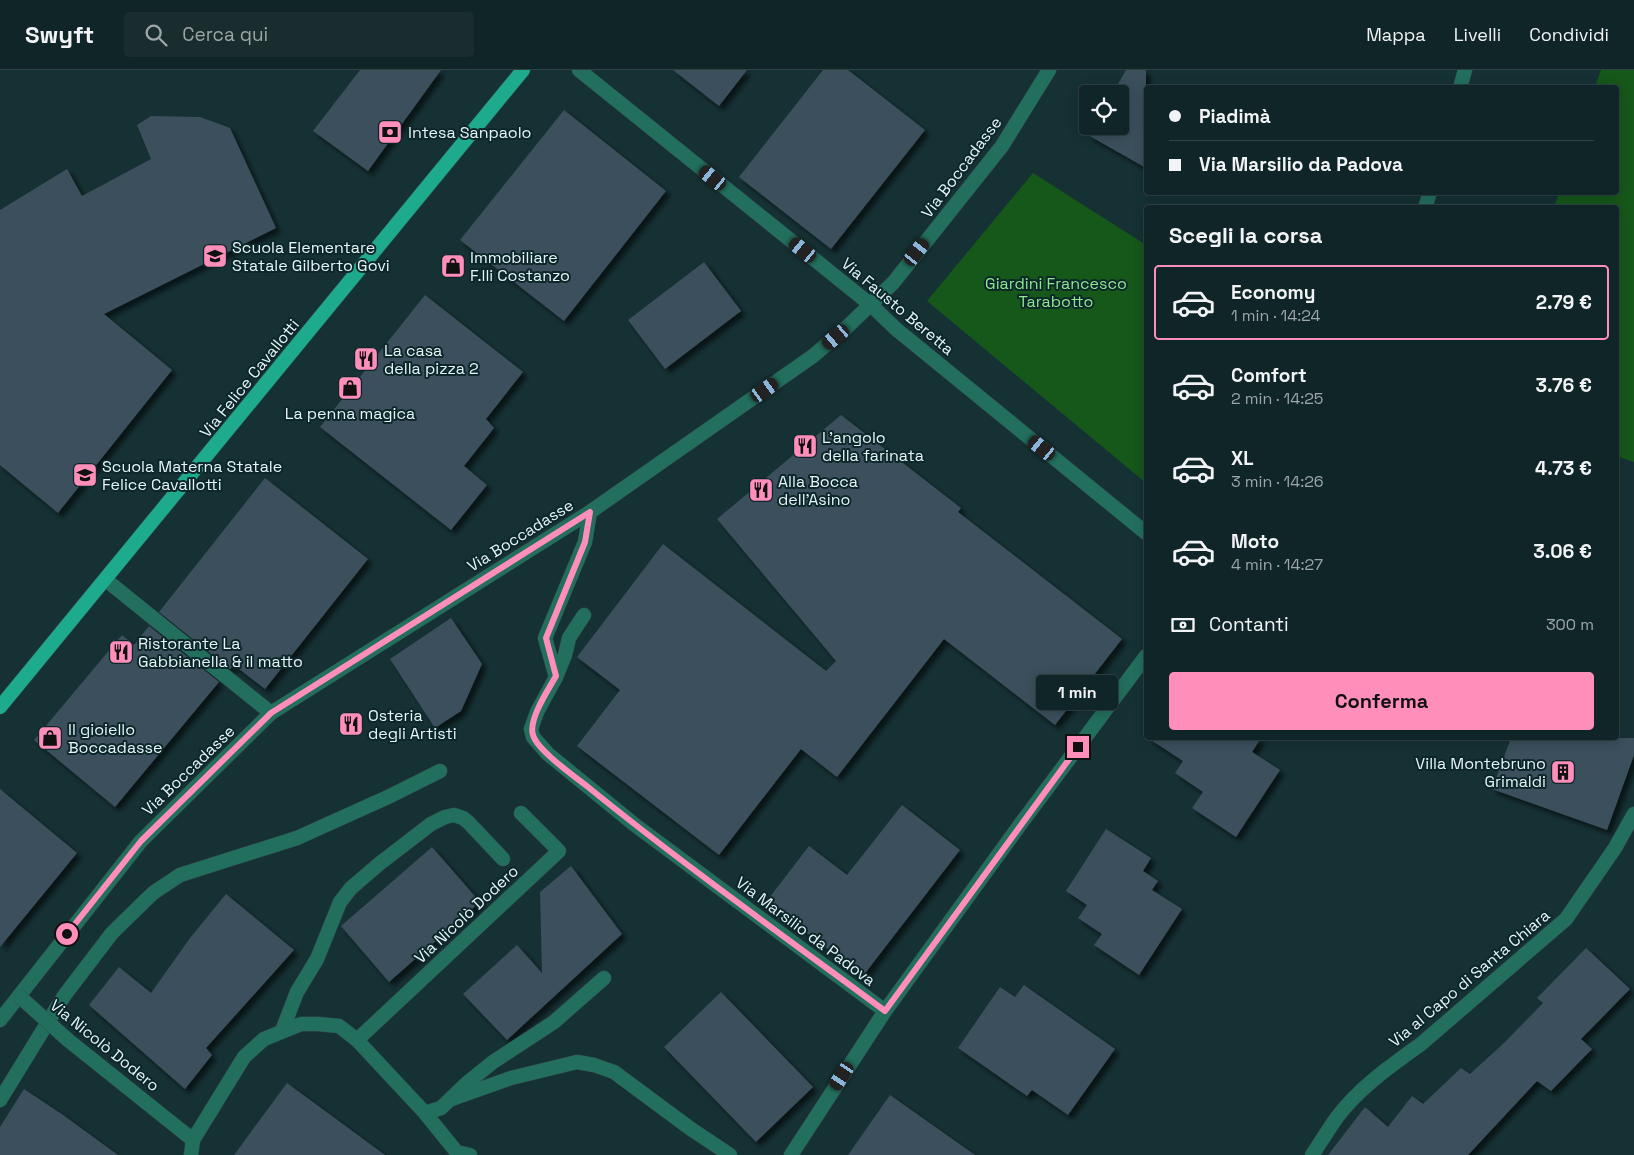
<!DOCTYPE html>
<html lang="it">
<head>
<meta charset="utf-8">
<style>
	body { margin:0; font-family:"Space Grotesk",sans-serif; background:#192d2f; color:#f1f3f6; height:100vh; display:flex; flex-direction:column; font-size:19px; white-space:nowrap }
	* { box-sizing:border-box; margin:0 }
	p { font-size:16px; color:#9ca5a7 }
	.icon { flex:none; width:28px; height:28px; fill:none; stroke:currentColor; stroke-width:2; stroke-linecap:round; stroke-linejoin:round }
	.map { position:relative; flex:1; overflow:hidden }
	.sheet { position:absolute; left:1144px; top:135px; width:475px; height:535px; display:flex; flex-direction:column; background:#102527; border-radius:5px; box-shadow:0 2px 12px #0003,0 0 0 1px #304244 }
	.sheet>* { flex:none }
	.guide { position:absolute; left:1144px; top:15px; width:475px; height:110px; border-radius:5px; box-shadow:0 2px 12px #0003,0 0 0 1px #304244; display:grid; align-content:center; height:110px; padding:0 25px; background:#102527 }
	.controls { position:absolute; left:1079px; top:15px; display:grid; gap:10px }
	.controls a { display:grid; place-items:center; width:50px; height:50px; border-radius:5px; background:#102527; box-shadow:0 2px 12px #0003,0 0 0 1px #304244; font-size:25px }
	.end { position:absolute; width:22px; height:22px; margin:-11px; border:6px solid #ff8ebb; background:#111; box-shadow:0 0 0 2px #111 }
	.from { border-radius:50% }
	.bubble { position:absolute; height:35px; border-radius:5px; background:#102527; box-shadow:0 2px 12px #0003,0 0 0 1px #304244; font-size:16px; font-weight:700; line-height:35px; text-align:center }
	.car { position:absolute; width:15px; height:30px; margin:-15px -8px; border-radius:6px; box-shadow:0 0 4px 1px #0007; background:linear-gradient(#222 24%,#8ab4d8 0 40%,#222 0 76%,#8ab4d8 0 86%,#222 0) }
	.guide b { display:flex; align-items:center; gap:18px; height:48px; font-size:19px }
	.guide b+b { border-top:1px solid #304244 }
	.guide i { width:12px; height:12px; background:#f1f3f6 }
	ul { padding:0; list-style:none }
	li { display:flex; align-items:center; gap:15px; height:75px; margin:0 10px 8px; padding:0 15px; border:2px solid transparent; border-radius:5px }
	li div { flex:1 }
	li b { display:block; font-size:19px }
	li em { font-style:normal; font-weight:700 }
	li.current { border-color:#ff8ebb }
	li>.icon { width:45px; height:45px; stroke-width:1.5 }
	h2 { padding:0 25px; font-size:22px; line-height:60px }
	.pay { display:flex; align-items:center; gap:12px; height:55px; padding:0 25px; font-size:19px }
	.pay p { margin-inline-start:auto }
	.action { display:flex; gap:10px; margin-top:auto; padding:10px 25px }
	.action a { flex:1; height:58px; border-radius:5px; background:#ff8ebb; color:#111; font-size:20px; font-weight:700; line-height:58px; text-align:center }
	header { display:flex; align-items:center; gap:30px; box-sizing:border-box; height:70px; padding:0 25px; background:#102527; border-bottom:1px solid #304244 }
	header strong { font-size:24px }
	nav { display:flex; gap:28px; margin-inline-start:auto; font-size:18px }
	.search { width:350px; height:45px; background:#192d2f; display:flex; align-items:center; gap:12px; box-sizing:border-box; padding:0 18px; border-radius:5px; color:#9ca5a7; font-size:19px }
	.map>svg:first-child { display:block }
	.green { fill:#16571a }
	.building { fill:#3a4f5b; filter:url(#shadow) }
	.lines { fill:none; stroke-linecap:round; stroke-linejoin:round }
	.service-casing { stroke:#334c4f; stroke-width:15 }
	.pedestrian-casing { stroke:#334c4f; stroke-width:15 }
	.minor-casing { stroke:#334c4f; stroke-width:15 }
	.primary-casing { stroke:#334c4f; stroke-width:15 }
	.service { stroke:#226f5d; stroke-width:14 }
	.pedestrian { stroke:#226f5d; stroke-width:14 }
	.minor { stroke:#226f5d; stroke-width:14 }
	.primary { stroke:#1daa8d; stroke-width:14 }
	.minor-bridge-casing { stroke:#334c4f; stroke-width:15; stroke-linecap:butt }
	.minor-bridge { stroke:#226f5d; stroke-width:14 }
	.route { stroke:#ff8ebb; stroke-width:6 }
	.labels { text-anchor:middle; stroke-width:4; stroke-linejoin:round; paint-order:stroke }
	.poi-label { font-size:16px; fill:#e6f5f7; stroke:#0c272a; text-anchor:start }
	.street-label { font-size:16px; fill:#e6f5f7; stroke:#0c272a }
	.park-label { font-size:16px; fill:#90e78e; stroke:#0c272a }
</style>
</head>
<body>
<header>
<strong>Swyft</strong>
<div class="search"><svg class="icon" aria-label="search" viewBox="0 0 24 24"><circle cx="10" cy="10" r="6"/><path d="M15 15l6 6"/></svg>Cerca qui</div>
<nav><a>Mappa</a><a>Livelli</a><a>Condividi</a></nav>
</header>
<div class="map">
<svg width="1634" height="1085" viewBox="0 0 1634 1085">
	<defs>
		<filter id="shadow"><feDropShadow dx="4.5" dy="4.5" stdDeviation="2.5" flood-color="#0009"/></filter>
	</defs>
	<rect width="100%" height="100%" fill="#163134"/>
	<g class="green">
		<polygon points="1601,0 1634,0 1634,392 1616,386 1616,138 1554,137 1559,123 1616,122 1616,18 1595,17"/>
		<polygon points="1033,103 1146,175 1146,413 927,231"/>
	</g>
	<g class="building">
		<polygon points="360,0 441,0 368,101 313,61"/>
		<polygon points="673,0 747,0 719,36"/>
		<polygon points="823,0 848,0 925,60 831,179 739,107"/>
		<polygon points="1126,0 1146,0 1146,98 1088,65 1093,56 1120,56 1120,24 1112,24"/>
		<polygon points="564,40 666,121 564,251 460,170"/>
		<polygon points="151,46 200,47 230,58 276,158 104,244 172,300 58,443 0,395 0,140 67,99 82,126 151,89 137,55"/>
		<polygon points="704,192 741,241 665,299 628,250"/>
		<polygon points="425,225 523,302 486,349 494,358 464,396 487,415 451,460 320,357"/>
		<polygon points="841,345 961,438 958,442 1122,569 1055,655 944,569 837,707 801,679 719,785 577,676 620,620 577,587 663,474 826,601 836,591 717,449"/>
		<polygon points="265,408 368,489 265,619 234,595 230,599 159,542"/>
		<polygon points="451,548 482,594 461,641 435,658 390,589"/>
		<polygon points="149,556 219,612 115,737 34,670 122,565 134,575"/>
		<polygon points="1148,668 1261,668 1252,682 1280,700 1236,767 1192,738 1203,722 1175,703 1183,691"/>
		<polygon points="1511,668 1634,668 1634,685 1607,760 1492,719"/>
		<polygon points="0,719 77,783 0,877"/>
		<polygon points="902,735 960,780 863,906 766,832 809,776 847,805"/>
		<polygon points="1106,759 1151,788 1143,801 1158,811 1152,820 1182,839 1139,905 1094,875 1102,864 1078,848 1087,835 1066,821"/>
		<polygon points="432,777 480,832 389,912 341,856"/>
		<polygon points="571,796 622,864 507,970 463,924 517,875 542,903 540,822"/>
		<polygon points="226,824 294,880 206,978 212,985 185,1019 89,935 119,897 151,923 190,868"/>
		<polygon points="1586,878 1630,919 1581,969 1592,979 1551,1021 1537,1011 1468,1085 1328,1085 1365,1037 1388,1057 1412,1026 1423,1034 1461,998 1470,1004 1504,973 1543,933 1537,928"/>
		<polygon points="1024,915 1115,979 1068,1045 1032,1020 1027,1026 958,978 1000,917 1015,927"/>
		<polygon points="721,922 813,1017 756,1072 664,977"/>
		<polygon points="287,1013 385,1085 234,1085"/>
		<polygon points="24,1019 63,1045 118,1085 0,1085 0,1057"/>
		<polygon points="890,1025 975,1085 848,1085"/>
	</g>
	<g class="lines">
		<defs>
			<g id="service">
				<polyline points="556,607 545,568 585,472 590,442"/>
				<polyline points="452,1029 511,1008 577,992 594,995 614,1002 691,1059 730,1085"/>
				<polyline points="425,1043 441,1038 467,1013 493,992 554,952 604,908"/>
				<polyline points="456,1082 470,1085"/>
				<polyline points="791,1085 885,941"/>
			</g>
			<polyline id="pedestrian" points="106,510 271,643"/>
			<g id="minor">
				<polyline points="579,0 871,235 896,259 1146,463"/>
				<polyline points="1460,18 1465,0"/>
				<polyline points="1425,138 1430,122"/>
				<polyline points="584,545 569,568 565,585 556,607 537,642 531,659 533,667 548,684 635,755 885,941 1022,752 1146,586"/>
				<polyline points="0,950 141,771 271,643 590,442 813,286 847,257 893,213 1002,76 1049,0"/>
				<polyline points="282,961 297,922 317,889 340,832 351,818 379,794 431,754 445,747 454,745 463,748 469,753 503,789"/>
				<polyline points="68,970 193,1070 191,1085"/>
				<polyline points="357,970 559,781 521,743"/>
				<polyline points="0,1030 64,926 112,863 153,823 180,805 297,768 388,727 440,701"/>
				<polyline points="193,1070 244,987 264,969 301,954 318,954 339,956 357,970 425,1043 459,1085"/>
				<path d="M1312,1085C1321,1072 1329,1058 1338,1046C1360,1017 1392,995 1421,974L1566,849L1615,778L1634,744"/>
			</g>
			<polyline id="primary" points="0,637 523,0"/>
		</defs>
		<use href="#service" class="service-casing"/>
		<use href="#pedestrian" class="pedestrian-casing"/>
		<use href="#minor" class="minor-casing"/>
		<use href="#primary" class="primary-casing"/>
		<use href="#service" class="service"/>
		<use href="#pedestrian" class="pedestrian"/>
		<use href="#minor" class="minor"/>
		<use href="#primary" class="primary"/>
		<defs>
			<polyline id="minor-bridge" points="19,926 68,970"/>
		</defs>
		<use href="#minor-bridge" class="minor-bridge-casing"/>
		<use href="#minor-bridge" class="minor-bridge"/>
	</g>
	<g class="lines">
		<path class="route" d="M67,864L141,771L271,643L590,442L585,472L546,568L556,606C548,620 528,650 533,665C537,680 574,706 588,717C684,795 785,867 885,941L1078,677"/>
	</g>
	<defs>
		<symbol id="bank-square" viewBox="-11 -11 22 22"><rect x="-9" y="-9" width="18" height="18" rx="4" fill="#ff8ebb" stroke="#0c272a"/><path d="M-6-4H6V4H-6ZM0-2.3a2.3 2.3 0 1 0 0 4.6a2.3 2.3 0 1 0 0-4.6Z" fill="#111"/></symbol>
		<symbol id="school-square" viewBox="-11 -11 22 22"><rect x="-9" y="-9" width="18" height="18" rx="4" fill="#ff8ebb" stroke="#0c272a"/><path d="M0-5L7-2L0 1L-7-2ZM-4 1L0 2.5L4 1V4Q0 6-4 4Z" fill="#111"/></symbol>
		<symbol id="shop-square" viewBox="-11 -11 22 22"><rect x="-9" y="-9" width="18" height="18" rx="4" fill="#ff8ebb" stroke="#0c272a"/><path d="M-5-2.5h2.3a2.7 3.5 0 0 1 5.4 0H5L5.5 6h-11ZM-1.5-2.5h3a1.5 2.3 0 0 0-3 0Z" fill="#111"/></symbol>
		<symbol id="restaurant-square" viewBox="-11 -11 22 22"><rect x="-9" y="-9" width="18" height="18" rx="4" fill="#ff8ebb" stroke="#0c272a"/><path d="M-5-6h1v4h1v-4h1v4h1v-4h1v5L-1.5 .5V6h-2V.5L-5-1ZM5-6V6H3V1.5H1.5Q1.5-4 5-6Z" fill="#111"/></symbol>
		<symbol id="building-square" viewBox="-11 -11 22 22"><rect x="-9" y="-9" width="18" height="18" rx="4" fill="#ff8ebb" stroke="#0c272a"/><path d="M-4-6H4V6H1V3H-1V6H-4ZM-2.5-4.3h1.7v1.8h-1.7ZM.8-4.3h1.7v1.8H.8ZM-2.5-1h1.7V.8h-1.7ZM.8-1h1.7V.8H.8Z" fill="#111"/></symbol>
	</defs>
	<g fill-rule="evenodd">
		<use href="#bank-square" x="376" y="48" width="28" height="28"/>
		<use href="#school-square" x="201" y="172" width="28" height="28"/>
		<use href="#shop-square" x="439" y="182" width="28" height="28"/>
		<use href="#restaurant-square" x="352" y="275" width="28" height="28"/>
		<use href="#shop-square" x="336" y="304" width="28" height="28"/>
		<use href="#restaurant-square" x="791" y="362" width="28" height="28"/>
		<use href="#school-square" x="71" y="391" width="28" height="28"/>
		<use href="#restaurant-square" x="747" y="406" width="28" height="28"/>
		<use href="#restaurant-square" x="107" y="568" width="28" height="28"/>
		<use href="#restaurant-square" x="337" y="640" width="28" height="28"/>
		<use href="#shop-square" x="36" y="654" width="28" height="28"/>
		<use href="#building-square" x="1549" y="688" width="28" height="28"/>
	</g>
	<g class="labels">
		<g class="poi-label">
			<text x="408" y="68">Intesa Sanpaolo</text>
			<text x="232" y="183">Scuola Elementare<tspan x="232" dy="18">Statale Gilberto Govi</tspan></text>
			<text x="470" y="193">Immobiliare<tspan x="470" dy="18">F.lli Costanzo</tspan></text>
			<text x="384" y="286">La casa<tspan x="384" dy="18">della pizza 2</tspan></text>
			<text x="350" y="349" text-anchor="middle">La penna magica</text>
			<text x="822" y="373">L'angolo<tspan x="822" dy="18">della farinata</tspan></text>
			<text x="102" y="402">Scuola Materna Statale<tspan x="102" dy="18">Felice Cavallotti</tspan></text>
			<text x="778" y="417">Alla Bocca<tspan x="778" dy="18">dell'Asino</tspan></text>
			<text x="138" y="579">Ristorante La<tspan x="138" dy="18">Gabbianella &amp; il matto</tspan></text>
			<text x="368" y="651">Osteria<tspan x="368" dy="18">degli Artisti</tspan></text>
			<text x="68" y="665">Il gioiello<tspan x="68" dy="18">Boccadasse</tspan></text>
			<text x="1546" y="699" text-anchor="end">Villa Montebruno<tspan x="1546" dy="18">Grimaldi</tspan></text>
		</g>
		<g class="street-label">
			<text transform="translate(961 97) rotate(-53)" y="6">Via Boccadasse</text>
			<text transform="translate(898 236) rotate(40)" y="6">Via Fausto Beretta</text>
			<text transform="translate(249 308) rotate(-51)" y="6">Via Felice Cavallotti</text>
			<text transform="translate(520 465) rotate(-32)" y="6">Via Boccadasse</text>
			<text transform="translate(188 700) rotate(-44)" y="6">Via Boccadasse</text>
			<text transform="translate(466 844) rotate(-43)" y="6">Via Nicolò Dodero</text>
			<text transform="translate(806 861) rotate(37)" y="6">Via Marsilio da Padova</text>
			<text transform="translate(1469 908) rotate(-40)" y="6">Via al Capo di Santa Chiara</text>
			<text transform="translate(105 975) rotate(39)" y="6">Via Nicolò Dodero</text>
		</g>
		<g class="park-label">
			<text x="1056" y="219">Giardini Francesco<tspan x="1056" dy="18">Tarabotto</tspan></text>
		</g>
	</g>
</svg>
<div class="controls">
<a><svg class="icon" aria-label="locate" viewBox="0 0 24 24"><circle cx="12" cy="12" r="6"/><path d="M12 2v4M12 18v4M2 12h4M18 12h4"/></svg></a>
</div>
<i class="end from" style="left:67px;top:864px"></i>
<i class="end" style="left:1078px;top:677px"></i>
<div class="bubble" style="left:1036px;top:605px;width:82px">1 min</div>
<i class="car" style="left:713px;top:108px;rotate:309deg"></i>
<i class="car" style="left:803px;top:180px;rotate:309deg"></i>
<i class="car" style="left:917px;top:182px;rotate:38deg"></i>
<i class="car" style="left:836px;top:267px;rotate:230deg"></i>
<i class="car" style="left:765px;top:320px;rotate:55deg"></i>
<i class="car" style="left:1042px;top:378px;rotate:309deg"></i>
<i class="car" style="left:842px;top:1006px;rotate:213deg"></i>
<div class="guide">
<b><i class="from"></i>Piadimà</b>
<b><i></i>Via Marsilio da Padova</b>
</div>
<section class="sheet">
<h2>Scegli la corsa</h2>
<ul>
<li class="current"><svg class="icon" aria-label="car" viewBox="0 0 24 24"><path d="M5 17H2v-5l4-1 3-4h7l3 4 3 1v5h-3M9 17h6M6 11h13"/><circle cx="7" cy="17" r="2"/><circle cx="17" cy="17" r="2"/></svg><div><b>Economy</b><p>1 min · 14:24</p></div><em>2.79 €</em></li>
<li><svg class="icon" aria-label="car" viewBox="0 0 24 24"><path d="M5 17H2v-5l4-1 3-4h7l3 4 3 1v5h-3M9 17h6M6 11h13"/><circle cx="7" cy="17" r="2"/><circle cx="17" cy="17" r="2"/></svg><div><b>Comfort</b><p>2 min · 14:25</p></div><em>3.76 €</em></li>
<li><svg class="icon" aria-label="car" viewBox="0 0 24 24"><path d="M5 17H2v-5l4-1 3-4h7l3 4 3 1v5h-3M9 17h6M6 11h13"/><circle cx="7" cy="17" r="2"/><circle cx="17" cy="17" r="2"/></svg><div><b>XL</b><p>3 min · 14:26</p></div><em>4.73 €</em></li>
<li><svg class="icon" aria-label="car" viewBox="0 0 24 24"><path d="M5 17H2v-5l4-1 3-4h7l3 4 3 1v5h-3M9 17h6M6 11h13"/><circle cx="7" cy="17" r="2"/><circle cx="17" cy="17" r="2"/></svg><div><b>Moto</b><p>4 min · 14:27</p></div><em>3.06 €</em></li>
</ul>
<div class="pay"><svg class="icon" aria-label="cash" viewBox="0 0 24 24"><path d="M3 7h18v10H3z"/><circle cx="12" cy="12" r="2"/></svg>Contanti<p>300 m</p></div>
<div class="action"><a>Conferma</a></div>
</section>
</div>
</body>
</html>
